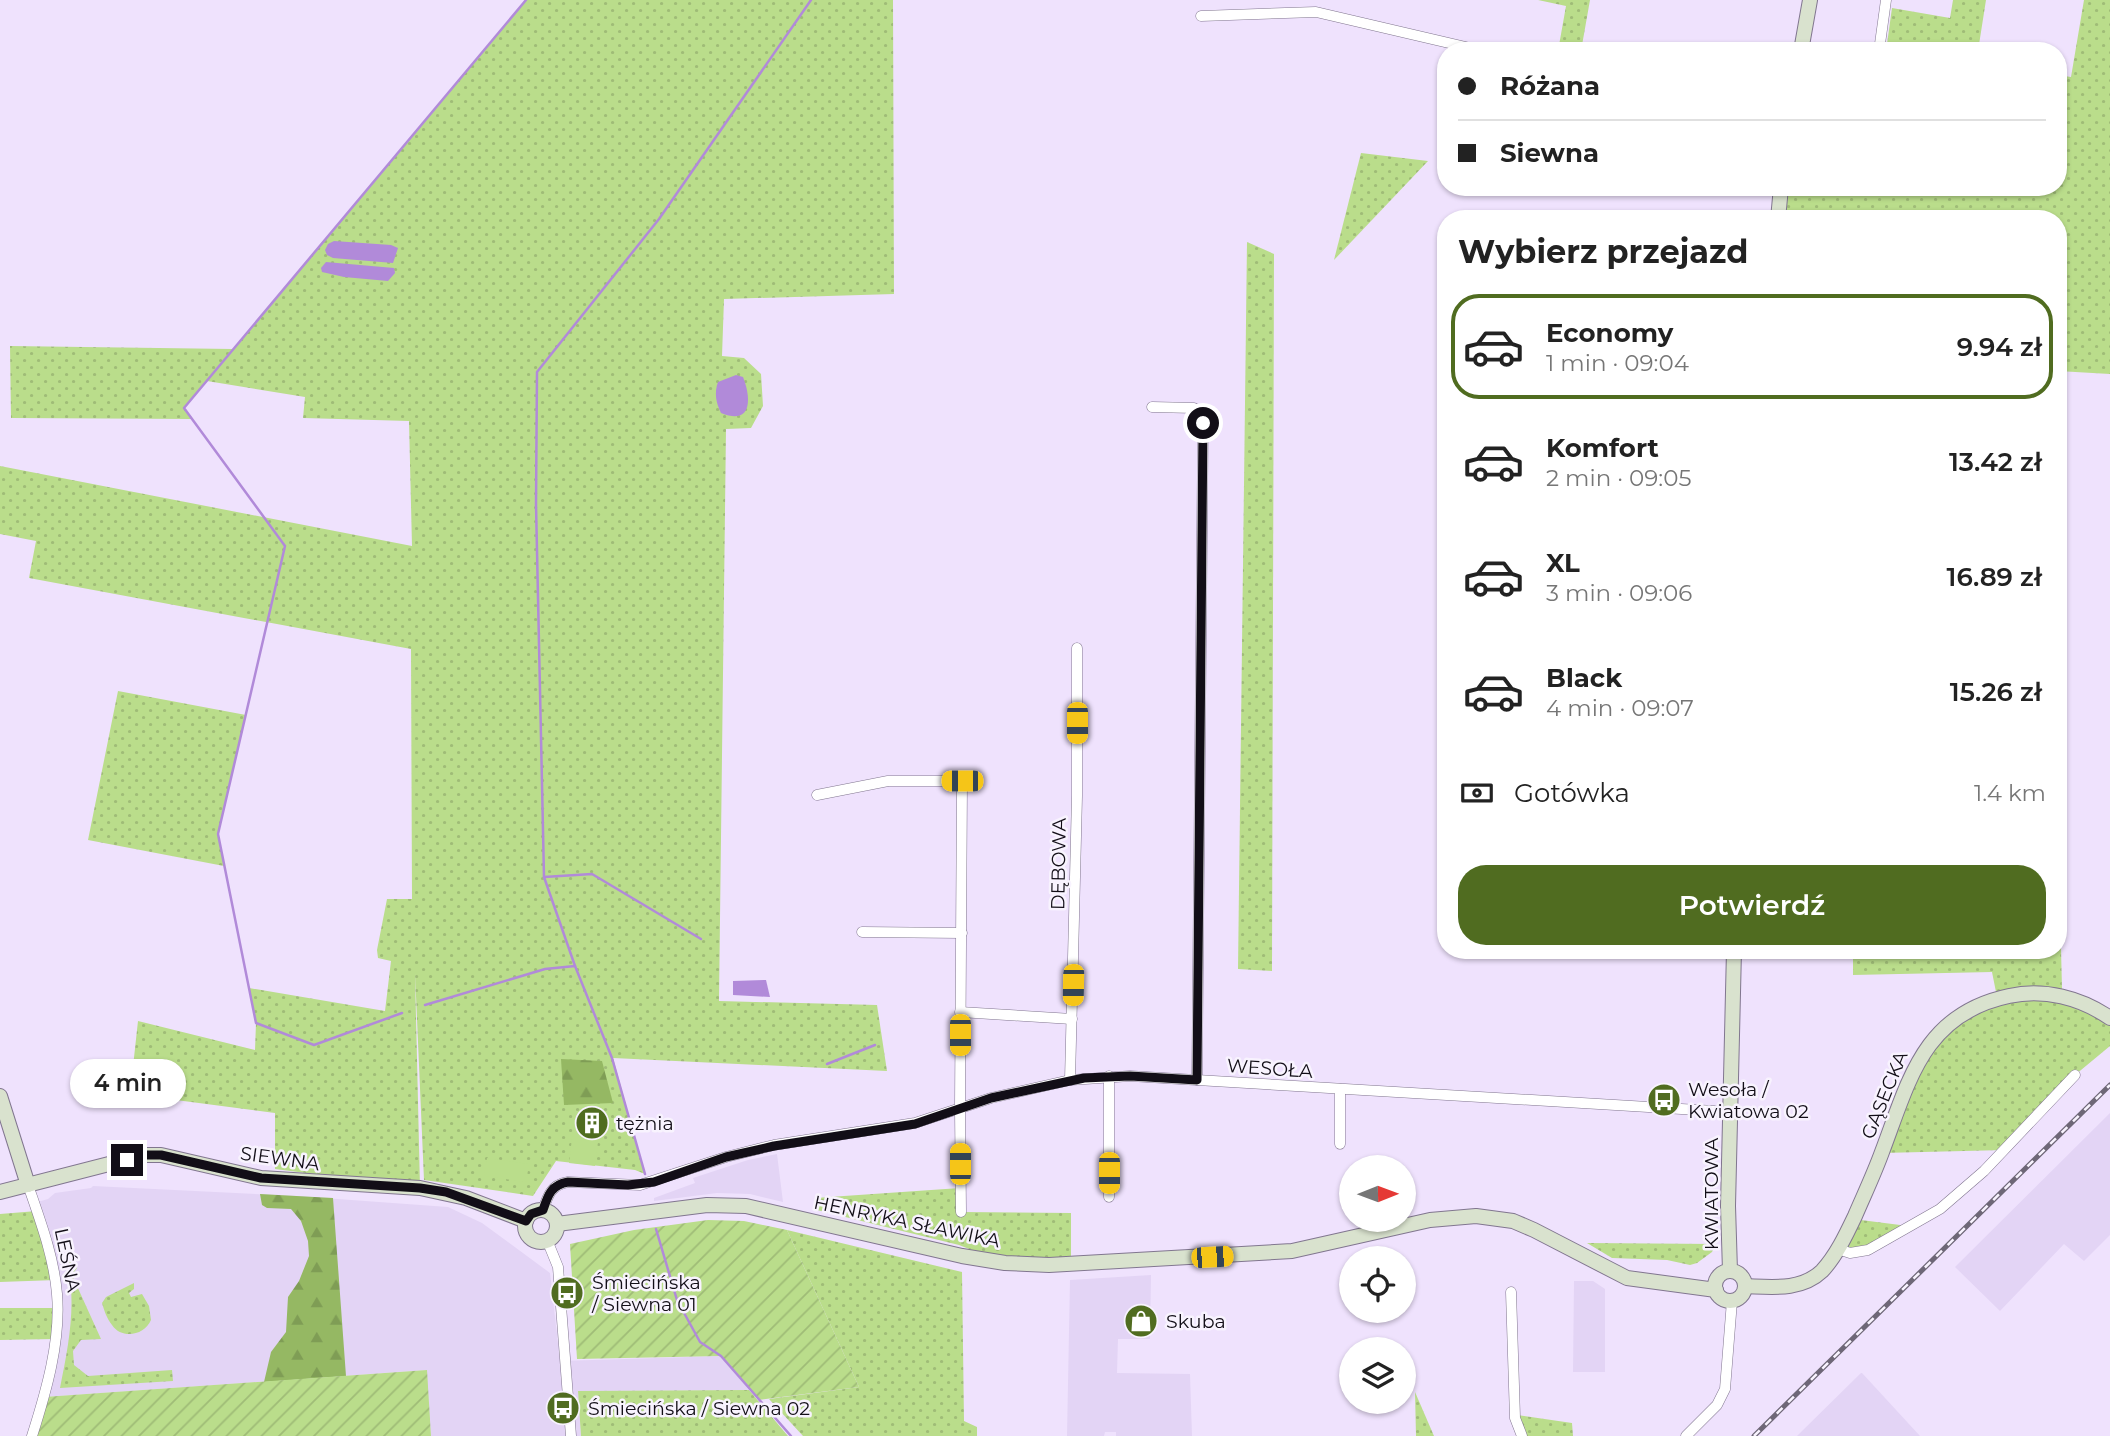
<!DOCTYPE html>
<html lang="pl">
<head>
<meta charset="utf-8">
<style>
	body { margin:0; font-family:Montserrat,sans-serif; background:#f2f2f2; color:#222; height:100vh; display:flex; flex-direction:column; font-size:26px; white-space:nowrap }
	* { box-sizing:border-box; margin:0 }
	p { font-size:23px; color:#767676 }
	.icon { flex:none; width:38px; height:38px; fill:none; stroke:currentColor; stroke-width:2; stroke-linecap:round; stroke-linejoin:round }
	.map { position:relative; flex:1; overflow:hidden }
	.details { position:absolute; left:1437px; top:210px; width:630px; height:749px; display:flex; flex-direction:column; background:#fff; border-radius:28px; box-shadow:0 2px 5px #0004 }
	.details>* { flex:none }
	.guide { position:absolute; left:1437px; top:42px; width:630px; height:154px; border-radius:28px; box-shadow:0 2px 5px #0004; display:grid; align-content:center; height:154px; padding:0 21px; background:#fff }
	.needle { width:46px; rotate:89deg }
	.buttons { position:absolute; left:1339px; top:1155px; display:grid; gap:14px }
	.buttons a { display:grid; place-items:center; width:77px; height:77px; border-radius:50%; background:#fff; box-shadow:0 2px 5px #0004; font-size:35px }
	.end { position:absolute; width:32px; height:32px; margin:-16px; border:9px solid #120e17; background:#fff; box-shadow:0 0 0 4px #fff }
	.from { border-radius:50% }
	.bubble { position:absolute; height:49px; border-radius:24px; background:#fff; box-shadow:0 2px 5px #0004; font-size:23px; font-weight:600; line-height:49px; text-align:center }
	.car { position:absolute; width:21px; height:42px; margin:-21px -10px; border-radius:9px; box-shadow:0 0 5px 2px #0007; background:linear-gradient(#f5c518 24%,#345 0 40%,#f5c518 0 76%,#345 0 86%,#f5c518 0) }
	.guide b { display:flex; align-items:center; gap:24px; height:66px; font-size:26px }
	.guide b+b { border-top:2px solid #e0e0e0 }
	.guide i { width:18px; height:18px; background:#222 }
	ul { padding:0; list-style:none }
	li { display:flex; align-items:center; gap:21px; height:105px; margin:0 14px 10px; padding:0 7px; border:4px solid transparent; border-radius:28px }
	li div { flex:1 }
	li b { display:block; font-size:26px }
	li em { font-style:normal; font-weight:600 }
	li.active { border-color:#506c20 }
	li>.icon { width:63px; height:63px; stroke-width:1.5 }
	h2 { padding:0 21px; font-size:32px; line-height:84px }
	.pay { display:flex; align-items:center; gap:18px; height:77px; padding:0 21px; font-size:26px }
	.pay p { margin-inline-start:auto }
	.button { display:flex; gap:14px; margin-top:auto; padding:14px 21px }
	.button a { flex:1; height:80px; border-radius:28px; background:#506c20; color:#fff; font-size:28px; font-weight:600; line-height:80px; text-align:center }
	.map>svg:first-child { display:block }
	.built { fill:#e3d4f5 }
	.grass { fill:url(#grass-dots) }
	.forest { fill:url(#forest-firs) }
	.park { fill:#badd8b }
	.garden { fill:url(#garden-furrows) }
	.water { fill:#b18ad9 }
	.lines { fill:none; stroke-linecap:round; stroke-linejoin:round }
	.stream { stroke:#b18ad9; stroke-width:2.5 }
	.street-casing { stroke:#81768f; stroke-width:11 }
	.secondary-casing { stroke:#81768f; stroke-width:16 }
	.street { stroke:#fff; stroke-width:10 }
	.secondary { stroke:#d9e2ce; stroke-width:14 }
	.rail-casing { stroke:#6e6777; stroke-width:5 }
	.rail { stroke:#f8f3fe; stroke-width:2.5; stroke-dasharray:8; stroke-linecap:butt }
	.route { stroke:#120e17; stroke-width:9 }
	.labels { text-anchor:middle; stroke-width:5; stroke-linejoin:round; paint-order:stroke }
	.street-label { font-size:19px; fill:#120e17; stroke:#f8f3fe }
	.poi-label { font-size:19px; fill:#120e17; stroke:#f8f3fe; text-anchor:start }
</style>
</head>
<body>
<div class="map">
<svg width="2110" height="1436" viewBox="0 0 2110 1436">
	<defs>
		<pattern id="grass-dots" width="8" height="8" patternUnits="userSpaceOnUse" patternTransform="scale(1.75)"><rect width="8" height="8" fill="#badd8b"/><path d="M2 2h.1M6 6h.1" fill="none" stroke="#9fbc77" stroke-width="1.8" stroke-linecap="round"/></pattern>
		<pattern id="forest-firs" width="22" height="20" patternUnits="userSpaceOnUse" patternTransform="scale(1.75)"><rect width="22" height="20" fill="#95b863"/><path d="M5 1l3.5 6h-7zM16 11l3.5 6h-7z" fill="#7f9d55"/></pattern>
		<pattern id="garden-furrows" width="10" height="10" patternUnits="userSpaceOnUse" patternTransform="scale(1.75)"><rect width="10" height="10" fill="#badd8b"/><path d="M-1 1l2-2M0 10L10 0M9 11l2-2" fill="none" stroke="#9fbc77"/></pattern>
	</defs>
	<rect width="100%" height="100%" fill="#efe2fd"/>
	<g class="built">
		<polygon points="2110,1113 2110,1235 2084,1261 2064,1244 2000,1311 1955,1267"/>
		<polygon points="777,1154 783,1202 750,1194 717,1193 654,1201 654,1198 695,1183 693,1178 748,1160"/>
		<polygon points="93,1186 296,1196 448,1207 482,1223 550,1273 560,1361 721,1356 749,1390 578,1391 581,1436 431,1436 426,1370 44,1397 58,1308 34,1203 48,1199 55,1193 91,1188"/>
		<polygon points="1151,1275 1150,1339 1118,1339 1117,1373 1190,1374 1192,1436 1116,1436 1116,1432 1105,1432 1104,1436 1067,1436 1070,1280"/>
		<polygon points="1574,1281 1593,1281 1605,1289 1605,1372 1573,1372"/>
		<polygon points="1862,1373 1920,1436 1797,1436 1861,1373"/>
	</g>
	<g class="grass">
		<polygon points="526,0 893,0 894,294 724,299 722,356 744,358 761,374 763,406 751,428 726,429 719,1001 877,1005 887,1071 613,1058 645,1174 635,1170 556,1161 533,1196 424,1180 415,973 420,1188 275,1169 275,1113 130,1094 138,1021 255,1050 256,1023 249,988 385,1011 391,961 378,958 377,950 387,899 412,899 411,649 29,578 36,541 0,534 0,466 412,546 409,421 303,418 305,397 207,381 184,408 192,419 11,418 10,346 233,349"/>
		<polygon points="1538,0 1590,0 1581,51 1558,51 1566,6"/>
		<polygon points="1953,0 1986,0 1978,51 1886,51 1892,8 1950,18"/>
		<polygon points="2084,0 2110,0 2110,374 2058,371 2058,219 1778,219 1781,187 2058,187 2058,75 2071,77"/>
		<polygon points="1361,153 1428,161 1334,260"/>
		<polygon points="1247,242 1274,254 1272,971 1238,969"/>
		<polygon points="118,691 246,715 218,834 224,866 88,840"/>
		<polygon points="2058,948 2061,948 2062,989 2033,986 1996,992 1992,972 1853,975 1853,953 2058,950"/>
		<polygon points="2035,993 2110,1018 2110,1046 2075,1075 2005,1150 1882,1153 1905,1089 1959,1015"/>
		<polygon points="960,1188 960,1220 961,1212 1071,1213 1071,1264 1005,1263 959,1245 817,1210 815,1198"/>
		<polygon points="37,1211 56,1280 0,1282 0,1214"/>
		<polygon points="1853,1219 1908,1226 1868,1250 1838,1249"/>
		<polygon points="787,1230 962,1272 964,1421 977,1427 977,1436 803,1436 769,1399 859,1387"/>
		<polygon points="1587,1243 1716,1244 1712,1252 1697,1263 1690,1265 1667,1260 1612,1258"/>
		<path d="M65,1254L71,1257L77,1268L72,1275L101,1339L81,1340L73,1351L74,1365L88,1376L172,1370L173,1381L60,1388C69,1343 78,1299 65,1254Z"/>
		<path d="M134,1283V1289L129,1293L131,1297L142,1294L149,1306L151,1320C145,1335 122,1340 112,1325C107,1319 104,1310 102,1303L106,1297Z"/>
		<polygon points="0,1308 58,1308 55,1339 0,1340"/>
		<polygon points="749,1390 788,1436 581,1436 578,1391"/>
		<polygon points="1415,1392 1434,1436 1416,1436"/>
		<polygon points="1517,1415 1572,1423 1573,1436 1526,1436"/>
	</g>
	<g class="forest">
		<polygon points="561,1059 602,1061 613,1103 564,1105"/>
		<polygon points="260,1194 333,1198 346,1376 264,1382 271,1352 286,1332 288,1297 299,1281 309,1256 308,1241 301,1221 291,1209 267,1208 262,1205"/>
	</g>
	<g class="park">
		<polygon points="573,1130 599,1133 595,1166 569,1163"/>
		<polygon points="487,1158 529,1164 526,1182 484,1176"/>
	</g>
	<g class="garden">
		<polygon points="708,1220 744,1221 787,1230 859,1387 759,1400 721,1356 577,1359 570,1244 634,1230"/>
		<polygon points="427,1370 431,1436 32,1436 44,1397"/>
	</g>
	<g class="water">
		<polygon points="334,241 391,245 398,248 393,263 333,258 327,255 325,250 328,244"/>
		<polygon points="326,262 394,268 395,273 388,281 344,277 322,272 321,268"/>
		<path d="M736,375L743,377C751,397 753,426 721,413C716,403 714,393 718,382Z"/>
		<polygon points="766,980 770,997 733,995 733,981"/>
	</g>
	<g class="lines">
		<g class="stream">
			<polyline points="544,877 592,874 701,939"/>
			<polyline points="575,966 544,877 536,504 537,372 659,219 811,0"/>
			<polyline points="425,1005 545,969 575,966 612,1058 645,1174"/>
			<polyline points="402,1013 314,1045 256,1023 218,834 285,546 184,408 526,0"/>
			<polyline points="827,1064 875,1045"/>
			<polyline points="656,1229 677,1300 700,1342 721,1356 791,1436"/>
		</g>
		<defs>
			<g id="street">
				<polyline points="1201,16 1316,12 1483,51"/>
				<polyline points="1879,51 1886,0"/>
				<polyline points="1152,407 1194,408 1201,415 1203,423 1197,1080"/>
				<polyline points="817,795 888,781 962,781 960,1109 961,1212"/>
				<polyline points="862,932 962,933"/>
				<polyline points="960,1012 1072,1019"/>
				<polyline points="1109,1076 1109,1197"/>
				<polyline points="1070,1080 1077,796 1077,648"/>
				<polyline points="1340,1144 1340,1089"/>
				<path d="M28,1185C40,1220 54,1257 57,1294C61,1341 46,1392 32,1436"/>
				<path d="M543,1210C548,1195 551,1185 568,1182L640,1185L726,1157L774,1145L915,1123L991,1098L1070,1080L1130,1076L1731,1112"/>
				<polyline points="547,1240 558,1267 571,1436"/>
				<polyline points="1838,1249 1850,1253 1868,1250 1940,1209 1984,1171 2075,1075"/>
				<polyline points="1511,1292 1515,1418 1522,1436"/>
				<polyline points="1686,1436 1717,1405 1725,1389 1732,1301"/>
			</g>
			<g id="secondary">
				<polyline points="1801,51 1810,0"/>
				<polyline points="1778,219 1781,187"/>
				<polyline points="0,1096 28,1185"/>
				<polyline points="0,1192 109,1164 146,1155 161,1155 261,1178 420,1188 466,1198 526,1221"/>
				<circle cx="541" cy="1226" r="16"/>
				<polyline points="557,1224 707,1205 746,1206 962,1256 1005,1263 1049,1265 1292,1251 1430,1220 1476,1216 1513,1221 1534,1230 1627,1278 1716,1290"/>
				<circle cx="1730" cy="1286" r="15"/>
				<polyline points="1730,1271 1728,1206 1734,950"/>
				<path d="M1746,1286C1772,1287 1801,1291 1822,1271C1836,1256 1846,1235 1855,1216C1864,1195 1874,1174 1882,1152C1909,1081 1923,1014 2009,996C2044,988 2081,998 2110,1018"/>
			</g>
		</defs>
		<use href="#street" class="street-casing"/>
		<use href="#secondary" class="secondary-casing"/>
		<use href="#street" class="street"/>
		<use href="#secondary" class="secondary"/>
		<defs>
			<polyline id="rail" points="1754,1436 2110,1085"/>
		</defs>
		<use href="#rail" class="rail-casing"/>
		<use href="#rail" class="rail"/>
	</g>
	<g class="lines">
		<path class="route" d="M127,1160L146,1155H161L261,1178L420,1188L446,1192L526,1221L531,1214L543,1210C548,1195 551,1185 568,1182L628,1185L654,1182L726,1157L774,1146L915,1124L991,1098L1084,1078L1130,1076L1197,1080L1203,423"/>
	</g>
	<defs>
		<symbol id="bus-disc" viewBox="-11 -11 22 22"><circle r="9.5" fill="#506c20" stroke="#f8f3fe"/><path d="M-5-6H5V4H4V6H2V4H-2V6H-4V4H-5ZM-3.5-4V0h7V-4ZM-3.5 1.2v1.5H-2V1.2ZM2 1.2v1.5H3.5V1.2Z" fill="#fff"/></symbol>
		<symbol id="building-disc" viewBox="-11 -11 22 22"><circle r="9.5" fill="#506c20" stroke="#f8f3fe"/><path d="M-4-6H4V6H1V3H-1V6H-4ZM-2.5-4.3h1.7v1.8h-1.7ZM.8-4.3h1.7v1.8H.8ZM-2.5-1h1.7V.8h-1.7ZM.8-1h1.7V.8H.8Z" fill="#fff"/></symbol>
		<symbol id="shop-disc" viewBox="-11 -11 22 22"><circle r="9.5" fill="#506c20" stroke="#f8f3fe"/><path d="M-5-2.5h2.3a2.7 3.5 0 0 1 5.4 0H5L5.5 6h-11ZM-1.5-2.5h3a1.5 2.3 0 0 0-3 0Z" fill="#fff"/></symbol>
	</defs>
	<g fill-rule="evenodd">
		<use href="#bus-disc" x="1645" y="1081" width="38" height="38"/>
		<use href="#building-disc" x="573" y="1104" width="38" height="38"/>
		<use href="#bus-disc" x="548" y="1274" width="38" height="38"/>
		<use href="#shop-disc" x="1122" y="1302" width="38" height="38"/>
		<use href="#bus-disc" x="544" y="1389" width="38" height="38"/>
	</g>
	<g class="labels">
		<g class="street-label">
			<text transform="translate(1058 864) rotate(-89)" y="7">DĘBOWA</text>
			<text transform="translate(1270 1068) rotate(4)" y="7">WESOŁA</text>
			<text transform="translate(1884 1095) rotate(-68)" y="7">GĄSECKA</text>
			<text transform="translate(280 1158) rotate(8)" y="7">SIEWNA</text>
			<text transform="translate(1711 1194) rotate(-90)" y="7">KWIATOWA</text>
			<text transform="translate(907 1221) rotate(12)" y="7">HENRYKA SŁAWIKA</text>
			<text transform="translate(68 1260) rotate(78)" y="7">LEŚNA</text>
		</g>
		<g class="poi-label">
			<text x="1688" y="1096">Wesoła /<tspan x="1688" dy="22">Kwiatowa 02</tspan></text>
			<text x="616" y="1130">tężnia</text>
			<text x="592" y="1289">Śmiecińska<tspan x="592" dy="22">/ Siewna 01</tspan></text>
			<text x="1166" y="1328">Skuba</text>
			<text x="588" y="1415">Śmiecińska / Siewna 02</text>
		</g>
	</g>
</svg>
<div class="buttons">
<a><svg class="needle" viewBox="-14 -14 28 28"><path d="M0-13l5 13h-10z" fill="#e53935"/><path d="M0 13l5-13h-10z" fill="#767676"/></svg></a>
<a><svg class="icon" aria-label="locate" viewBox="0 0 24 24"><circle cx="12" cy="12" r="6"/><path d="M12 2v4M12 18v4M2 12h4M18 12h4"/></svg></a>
<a><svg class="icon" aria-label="layers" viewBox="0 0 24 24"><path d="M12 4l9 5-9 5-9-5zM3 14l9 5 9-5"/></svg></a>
</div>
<i class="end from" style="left:1203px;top:423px"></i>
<i class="end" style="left:127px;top:1160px"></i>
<div class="bubble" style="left:70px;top:1059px;width:116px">4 min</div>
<i class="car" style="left:1077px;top:723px;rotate:180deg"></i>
<i class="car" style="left:962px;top:781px;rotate:270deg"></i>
<i class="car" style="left:1073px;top:985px;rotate:181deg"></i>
<i class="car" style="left:960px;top:1035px;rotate:180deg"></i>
<i class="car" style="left:960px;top:1164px;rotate:0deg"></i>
<i class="car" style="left:1109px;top:1173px;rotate:180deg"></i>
<i class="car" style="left:1212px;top:1257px;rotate:87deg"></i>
<div class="guide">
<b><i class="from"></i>Różana</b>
<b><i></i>Siewna</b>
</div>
<section class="details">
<h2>Wybierz przejazd</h2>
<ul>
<li class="active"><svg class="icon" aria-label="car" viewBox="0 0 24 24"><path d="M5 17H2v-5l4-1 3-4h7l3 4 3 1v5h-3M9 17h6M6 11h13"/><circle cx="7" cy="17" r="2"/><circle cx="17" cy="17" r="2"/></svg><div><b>Economy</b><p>1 min · 09:04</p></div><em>9.94 zł</em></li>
<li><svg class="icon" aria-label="car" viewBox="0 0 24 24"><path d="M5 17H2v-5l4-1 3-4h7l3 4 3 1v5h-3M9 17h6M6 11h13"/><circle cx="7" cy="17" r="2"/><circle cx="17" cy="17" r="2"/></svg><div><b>Komfort</b><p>2 min · 09:05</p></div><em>13.42 zł</em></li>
<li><svg class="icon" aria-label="car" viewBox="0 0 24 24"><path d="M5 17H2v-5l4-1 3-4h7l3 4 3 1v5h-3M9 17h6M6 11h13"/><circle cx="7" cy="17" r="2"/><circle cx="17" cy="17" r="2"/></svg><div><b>XL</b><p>3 min · 09:06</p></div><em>16.89 zł</em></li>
<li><svg class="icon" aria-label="car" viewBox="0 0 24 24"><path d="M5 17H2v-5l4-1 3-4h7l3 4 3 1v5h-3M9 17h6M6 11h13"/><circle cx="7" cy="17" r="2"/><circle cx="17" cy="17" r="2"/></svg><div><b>Black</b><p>4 min · 09:07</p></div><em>15.26 zł</em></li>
</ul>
<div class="pay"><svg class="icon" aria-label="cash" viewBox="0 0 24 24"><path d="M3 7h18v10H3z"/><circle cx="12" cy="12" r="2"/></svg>Gotówka<p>1.4 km</p></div>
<div class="button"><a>Potwierdź</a></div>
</section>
</div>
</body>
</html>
